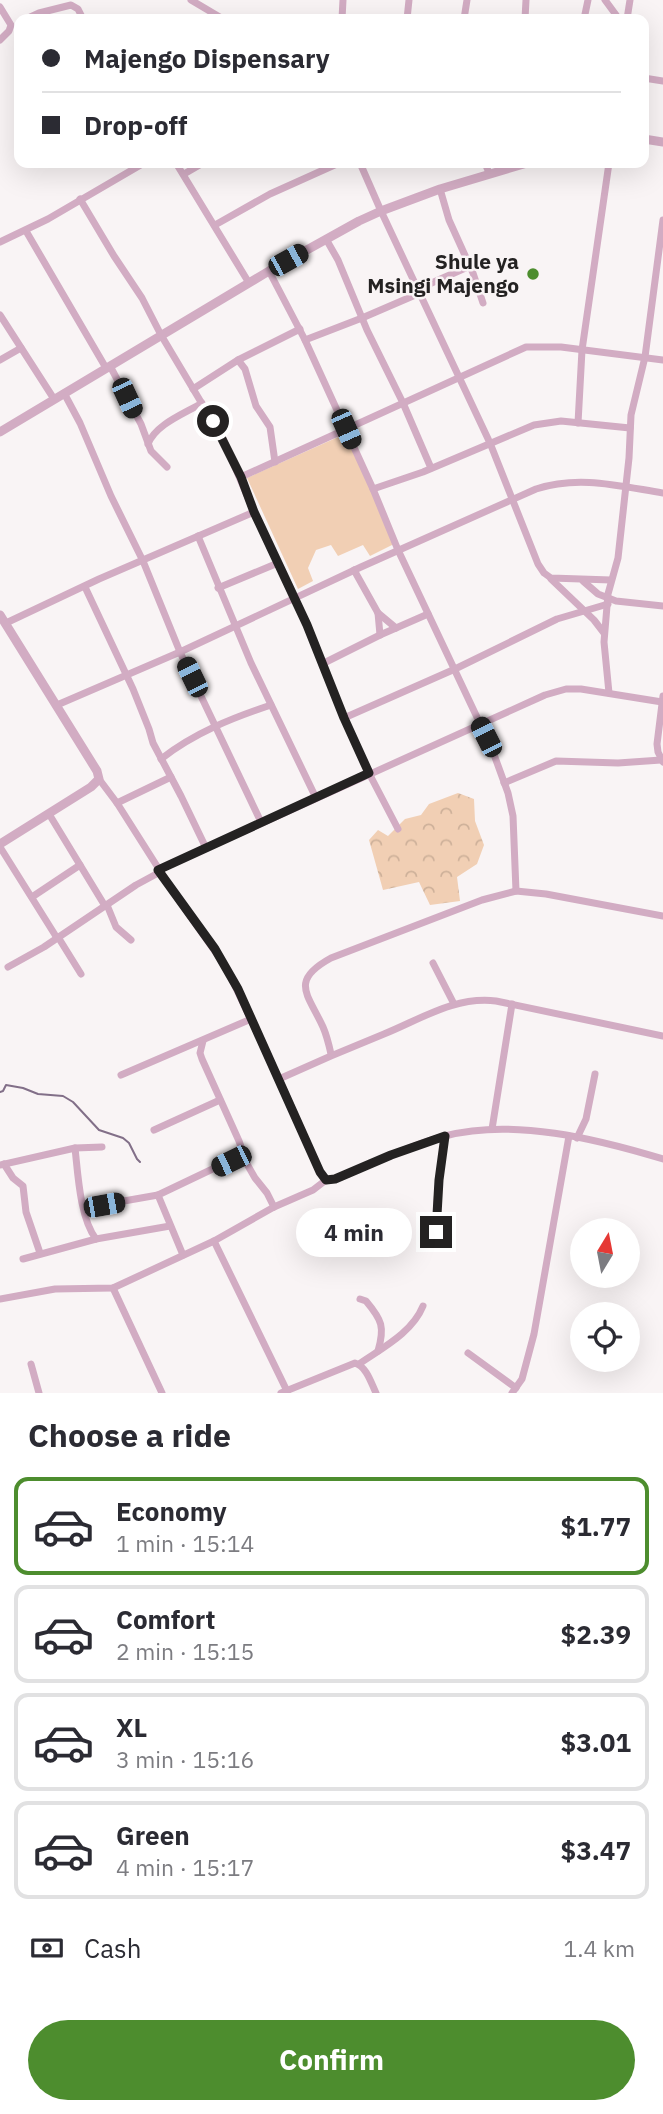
<!DOCTYPE html>
<html lang="en">
<head>
<meta charset="utf-8">
<style>
	body { margin:0; font-family:"IBM Plex Sans",sans-serif; background:#f2f2f3; color:#2b2b33; height:100vh; display:flex; flex-direction:column; font-size:26px; white-space:nowrap }
	* { box-sizing:border-box; margin:0 }
	p { font-size:23px; color:#7c7c81 }
	.icon { flex:none; width:38px; height:38px; fill:none; stroke:currentColor; stroke-width:2; stroke-linecap:round; stroke-linejoin:round }
	.map { position:relative; height:1393px; overflow:hidden }
	.drawer { display:flex; flex-direction:column; background:#fff; flex:1 }
	.drawer>* { flex:none }
	.hud { position:absolute; left:14px; top:14px; width:635px; height:154px; border-radius:14px; box-shadow:0 7px 28px #0002; display:grid; align-content:center; height:154px; padding:0 28px; background:#fff }
	.needle { width:46px; rotate:10deg }
	.tools { position:absolute; left:570px; top:1218px; display:grid; gap:14px }
	.tools a { display:grid; place-items:center; width:70px; height:70px; border-radius:50%; background:#fff; box-shadow:0 7px 28px #0002; font-size:35px }
	.end { position:absolute; width:32px; height:32px; margin:-16px; border:9px solid #242222; background:#fff; box-shadow:0 0 0 4px #fff }
	.from { border-radius:50% }
	.bubble { position:absolute; height:49px; border-radius:24px; background:#fff; box-shadow:0 7px 28px #0002; font-size:23px; font-weight:700; line-height:49px; text-align:center }
	.car { position:absolute; width:21px; height:42px; margin:-21px -10px; border-radius:9px; box-shadow:0 0 5px 2px #0007; background:linear-gradient(#222 24%,#8ab4d8 0 40%,#222 0 76%,#8ab4d8 0 86%,#222 0) }
	.hud b { display:flex; align-items:center; gap:24px; height:66px; font-size:26px }
	.hud b+b { border-top:2px solid #e1e1e2 }
	.hud i { width:18px; height:18px; background:#2b2b33 }
	ul { padding:0; list-style:none }
	li { display:flex; align-items:center; gap:21px; height:98px; margin:0 14px 10px; padding:0 14px; border:4px solid #e1e1e2; border-radius:14px }
	li div { flex:1 }
	li b { display:block; font-size:26px }
	li em { font-style:normal; font-weight:700 }
	li.selected { border-color:#4d8d2e }
	li>.icon { width:63px; height:63px; stroke-width:1.5 }
	h2 { padding:0 28px; font-size:32px; line-height:84px }
	.pay { display:flex; align-items:center; gap:18px; height:77px; padding:0 28px; font-size:26px }
	.pay p { margin-inline-start:auto }
	.button { display:flex; gap:14px; margin-top:auto; padding:14px 28px }
	.button a { flex:1; height:80px; border-radius:42px; background:#4d8d2e; color:#fff; font-size:28px; font-weight:700; line-height:80px; text-align:center }
	.map>svg:first-child { display:block }
	.grass { fill:#f1cfb4 }
	.forest { fill:url(#forest-crowns) }
	.lines { fill:none; stroke-linecap:round; stroke-linejoin:round }
	.stream { stroke:#826f88; stroke-width:2 }
	.minor { stroke:#d2acc3; stroke-width:7 }
	.tertiary { stroke:#d2acc3; stroke-width:9 }
	.route { stroke:#242222; stroke-width:9 }
	.poi-dot { fill:#4d8d2e; stroke:#f9f4f5; stroke-width:2.5 }
	.labels { text-anchor:middle; stroke-width:5; stroke-linejoin:round; paint-order:stroke }
	.poi-label { font-size:21px; font-weight:bold; fill:#242222; stroke:#f9f4f5; text-anchor:end }
</style>
</head>
<body>
<div class="map">
<svg width="663" height="1393" viewBox="0 0 663 1393">
	<defs>
		<pattern id="forest-crowns" width="20" height="18" patternUnits="userSpaceOnUse" patternTransform="scale(1.75)"><rect width="20" height="18" fill="#f1cfb4"/><path d="M2 6a3 3 0 1 1 6 0M12 15a3 3 0 1 1 6 0" fill="none" stroke="#ceb19a"/></pattern>
	</defs>
	<rect width="100%" height="100%" fill="#f9f4f5"/>
	<polygon class="grass" points="347,433 396,543 370,556 363,545 338,556 331,545 316,550 308,568 313,581 298,589 247,478"/>
	<polygon class="forest" points="458,793 474,799 475,821 484,845 477,864 457,877 460,901 430,905 419,882 383,890 369,840 378,830 388,836 405,819 421,815 429,804"/>
	<g class="lines">
		<polyline class="stream" points="0,1092 3,1091 6,1085 23,1088 38,1094 63,1096 73,1102 99,1130 123,1138 129,1143 137,1159 140,1162"/>
		<g class="minor">
			<polyline points="191,0 223,19"/>
			<polyline points="605,0 619,19"/>
			<polyline points="0,7 11,25 9,31 0,40"/>
			<polyline points="26,19 39,13 71,5 78,9 83,19"/>
			<polyline points="342,19 343,0"/>
			<polyline points="407,19 409,0"/>
			<polyline points="464,19 467,0"/>
			<polyline points="525,19 526,0"/>
			<polyline points="584,19 588,0"/>
			<polyline points="627,19 630,0"/>
			<polyline points="644,78 663,81"/>
			<polyline points="176,163 249,283"/>
			<polyline points="360,163 381,211 490,443 538,564 544,573 551,578 611,580"/>
			<polyline points="485,163 489,173"/>
			<polyline points="184,174 203,163"/>
			<polyline points="440,189 449,220 473,273 483,303"/>
			<polyline points="80,199 114,256 142,298 161,335 223,439 254,512 307,625 344,718 372,779 398,829"/>
			<polyline points="215,225 270,194 339,163"/>
			<polyline points="26,231 106,368"/>
			<polyline points="326,239 338,260 367,330 403,403 431,468"/>
			<polyline points="0,242 48,219 144,163"/>
			<polyline points="269,271 305,340 373,489 398,550 492,749 508,793 513,816 516,891"/>
			<polyline points="418,289 470,266"/>
			<polyline points="0,315 54,399"/>
			<polyline points="362,318 420,293"/>
			<polyline points="305,340 362,318"/>
			<polyline points="0,360 21,348"/>
			<polyline points="238,360 245,369 256,406 270,427 275,462"/>
			<polyline points="110,366 141,424 151,451 167,467"/>
			<polyline points="193,389 238,360 300,329"/>
			<polyline points="64,393 80,423 111,496 143,561 180,652 261,822"/>
			<polyline points="578,423 582,350 609,163"/>
			<path d="M148,444C156,424 184,414 202,403"/>
			<polyline points="241,477 526,347 561,347 663,360"/>
			<polyline points="373,489 423,472 534,425 561,421 630,428"/>
			<polyline points="198,536 251,663 316,798"/>
			<polyline points="354,570 378,613 380,635"/>
			<polyline points="551,579 594,620 604,633"/>
			<polyline points="583,581 598,594 616,601 663,606"/>
			<polyline points="85,587 133,689 149,729 153,743 181,796 206,848"/>
			<polyline points="218,588 278,563"/>
			<polyline points="378,613 396,628"/>
			<polyline points="6,623 99,579 254,512"/>
			<polyline points="322,664 380,635 428,614"/>
			<polyline points="609,693 604,642 608,594 618,558 629,458 631,415 645,357 663,220"/>
			<polyline points="663,696 657,744 658,752 663,762"/>
			<path d="M57,705L180,652L361,567L536,489C579,475 619,486 663,493"/>
			<polyline points="344,718 455,669 557,619 608,604"/>
			<path d="M161,759C194,733 232,718 271,705"/>
			<path d="M99,779L117,803L176,896L226,967L279,1079L320,1172L326,1180L335,1179C371,1165 407,1146 445,1136C513,1118 597,1139 663,1159"/>
			<polyline points="504,783 556,761 618,763 661,760"/>
			<polyline points="117,803 171,777"/>
			<polyline points="49,814 105,906"/>
			<polyline points="0,847 57,938"/>
			<polyline points="158,870 545,695 566,689 581,689 662,702"/>
			<polyline points="32,897 80,865"/>
			<polyline points="107,905 116,927 131,940"/>
			<polyline points="58,937 81,974"/>
			<polyline points="433,963 454,1004"/>
			<polyline points="8,967 44,947 136,885 160,872"/>
			<polyline points="203,1041 200,1053 202,1059 239,1141 247,1164 255,1178 267,1193 274,1207"/>
			<path d="M331,1054C329,1045 327,1036 323,1027C308,994 289,981 331,958L482,900L516,891L546,894L663,916"/>
			<polyline points="121,1075 251,1019"/>
			<path d="M279,1079C314,1063 349,1048 384,1034C421,1019 455,996 496,1001L663,1036"/>
			<polyline points="492,1129 512,1004"/>
			<polyline points="154,1130 220,1100"/>
			<polyline points="577,1138 586,1119 595,1074"/>
			<path d="M75,1148C78,1175 80,1218 96,1239"/>
			<polyline points="4,1164 13,1178 23,1186 26,1212 40,1253"/>
			<polyline points="0,1165 75,1148 102,1147"/>
			<polyline points="84,1208 158,1195"/>
			<polyline points="214,1241 287,1391"/>
			<path d="M439,1245C433,1209 440,1172 445,1136"/>
			<polyline points="183,1255 158,1195 244,1154"/>
			<polyline points="23,1259 96,1239 170,1226"/>
			<polyline points="113,1288 162,1393"/>
			<polyline points="0,1299 55,1289 113,1288 214,1241 274,1207 313,1190 326,1180"/>
			<path d="M360,1299L366,1301C382,1320 385,1327 378,1351"/>
			<polyline points="468,1353 516,1388"/>
			<polyline points="31,1364 39,1393"/>
			<path d="M359,1364C382,1348 412,1333 423,1306"/>
			<path d="M281,1393L355,1363C367,1367 371,1383 376,1393"/>
			<polyline points="512,1393 522,1379 534,1334 569,1136"/>
		</g>
		<g class="tertiary">
			<polyline points="644,139 663,142"/>
			<polyline points="0,432 269,271 359,221 381,211 440,189 527,163"/>
			<polyline points="0,615 97,771 99,779 91,787 0,844"/>
		</g>
	</g>
	<g class="lines">
		<polyline class="route" points="213,421 241,477 254,512 307,625 344,718 369,773 158,870 215,949 238,989 320,1172 326,1180 335,1179 391,1155 445,1136 439,1180 436,1232"/>
	</g>
	<circle class="poi-dot" cx="533" cy="274" r="7"/>
	<g class="labels">
		<g class="poi-label">
			<text x="519" y="269">Shule ya<tspan x="519" dy="24">Msingi Majengo</tspan></text>
		</g>
	</g>
</svg>
<div class="tools">
<a><svg class="needle" viewBox="-14 -14 28 28"><path d="M0-13l5 13h-10z" fill="#e53935"/><path d="M0 13l5-13h-10z" fill="#7c7c81"/></svg></a>
<a><svg class="icon" aria-label="locate" viewBox="0 0 24 24"><circle cx="12" cy="12" r="6"/><path d="M12 2v4M12 18v4M2 12h4M18 12h4"/></svg></a>
</div>
<i class="end from" style="left:213px;top:421px"></i>
<i class="end" style="left:436px;top:1232px"></i>
<div class="bubble" style="left:296px;top:1208px;width:116px">4 min</div>
<i class="car" style="left:288px;top:260px;rotate:61deg"></i>
<i class="car" style="left:127px;top:398px;rotate:155deg"></i>
<i class="car" style="left:346px;top:429px;rotate:156deg"></i>
<i class="car" style="left:192px;top:677px;rotate:334deg"></i>
<i class="car" style="left:486px;top:737px;rotate:333deg"></i>
<i class="car" style="left:231px;top:1161px;rotate:244deg"></i>
<i class="car" style="left:104px;top:1205px;rotate:80deg"></i>
<div class="hud">
<b><i class="from"></i>Majengo Dispensary</b>
<b><i></i>Drop-off</b>
</div>
</div>
<section class="drawer">
<h2>Choose a ride</h2>
<ul>
<li class="selected"><svg class="icon" aria-label="car" viewBox="0 0 24 24"><path d="M5 17H2v-5l4-1 3-4h7l3 4 3 1v5h-3M9 17h6M6 11h13"/><circle cx="7" cy="17" r="2"/><circle cx="17" cy="17" r="2"/></svg><div><b>Economy</b><p>1 min · 15:14</p></div><em>$1.77</em></li>
<li><svg class="icon" aria-label="car" viewBox="0 0 24 24"><path d="M5 17H2v-5l4-1 3-4h7l3 4 3 1v5h-3M9 17h6M6 11h13"/><circle cx="7" cy="17" r="2"/><circle cx="17" cy="17" r="2"/></svg><div><b>Comfort</b><p>2 min · 15:15</p></div><em>$2.39</em></li>
<li><svg class="icon" aria-label="car" viewBox="0 0 24 24"><path d="M5 17H2v-5l4-1 3-4h7l3 4 3 1v5h-3M9 17h6M6 11h13"/><circle cx="7" cy="17" r="2"/><circle cx="17" cy="17" r="2"/></svg><div><b>XL</b><p>3 min · 15:16</p></div><em>$3.01</em></li>
<li><svg class="icon" aria-label="car" viewBox="0 0 24 24"><path d="M5 17H2v-5l4-1 3-4h7l3 4 3 1v5h-3M9 17h6M6 11h13"/><circle cx="7" cy="17" r="2"/><circle cx="17" cy="17" r="2"/></svg><div><b>Green</b><p>4 min · 15:17</p></div><em>$3.47</em></li>
</ul>
<div class="pay"><svg class="icon" aria-label="cash" viewBox="0 0 24 24"><path d="M3 7h18v10H3z"/><circle cx="12" cy="12" r="2"/></svg>Cash<p>1.4 km</p></div>
<div class="button"><a>Confirm</a></div>
</section>
</body>
</html>
